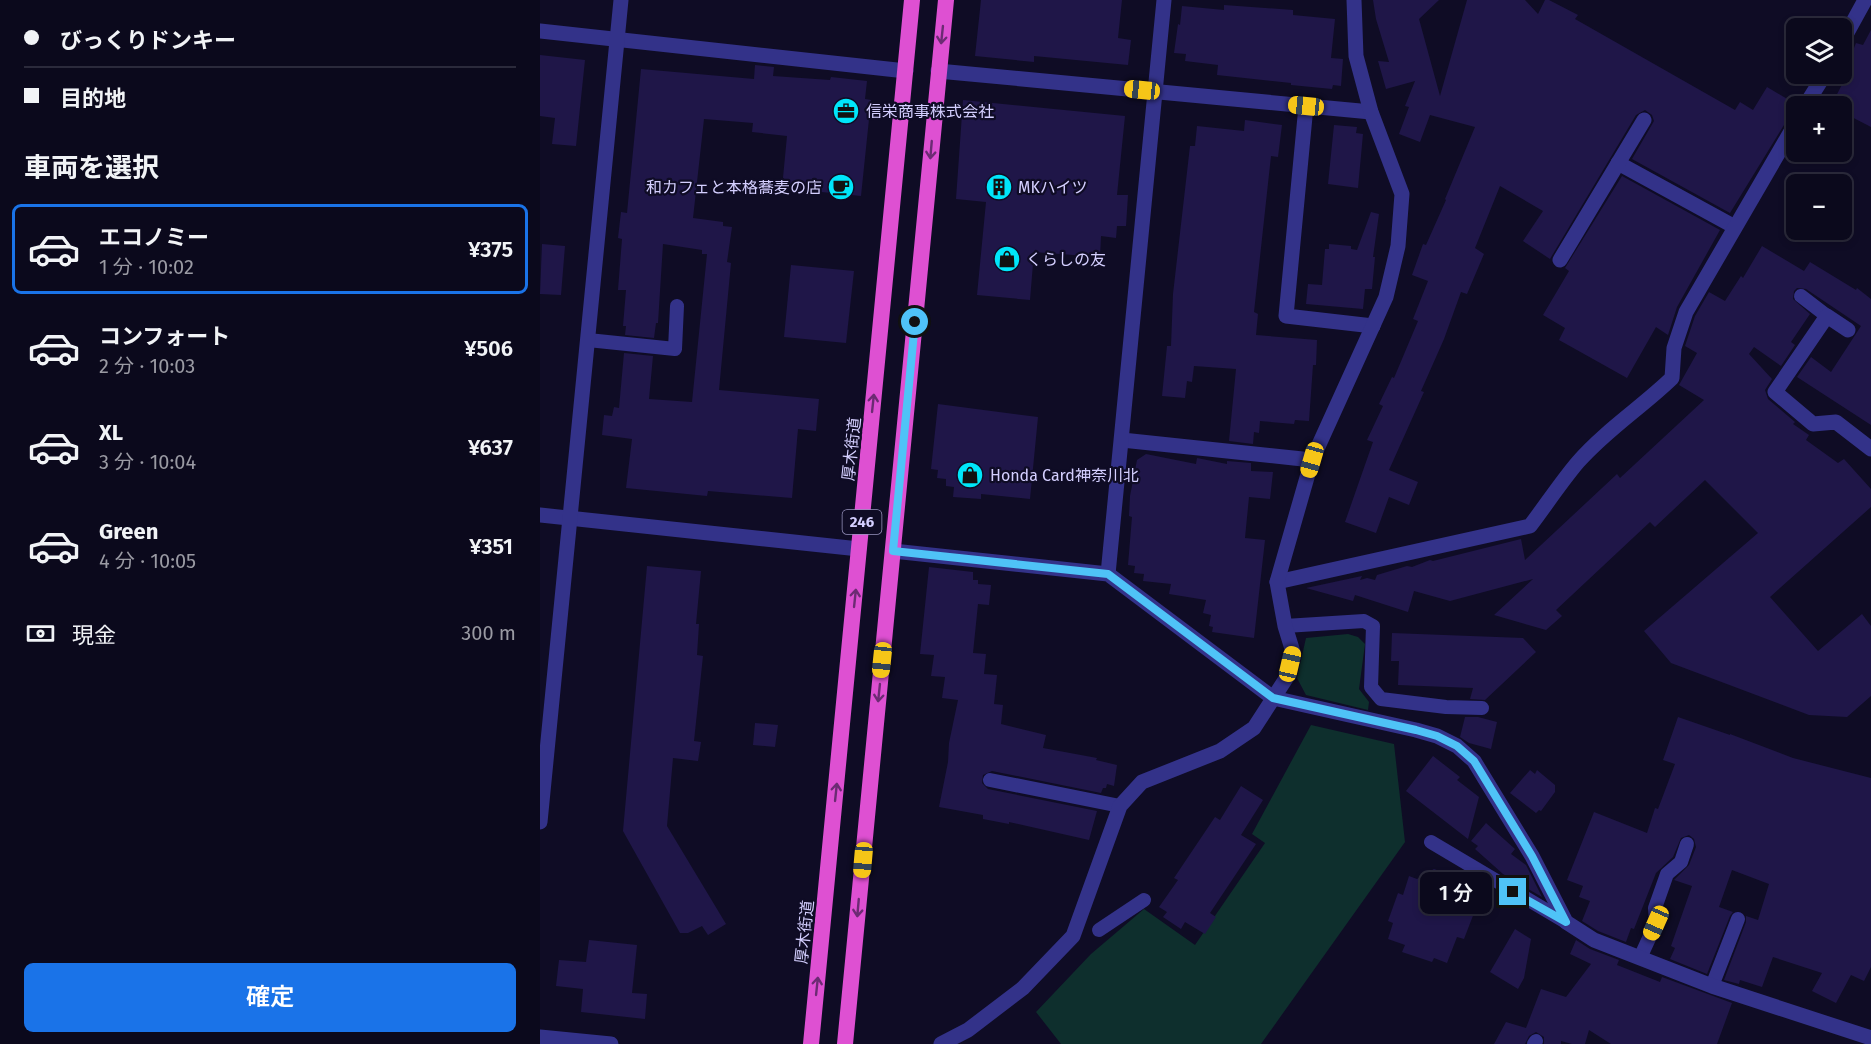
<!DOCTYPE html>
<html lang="ja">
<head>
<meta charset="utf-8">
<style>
	body { margin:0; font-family:"Fira Sans","Noto Sans JP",sans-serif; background:#141225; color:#f1f3f6; height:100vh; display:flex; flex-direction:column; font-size:22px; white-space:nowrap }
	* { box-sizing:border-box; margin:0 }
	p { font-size:20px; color:#9a9aa3 }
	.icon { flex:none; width:33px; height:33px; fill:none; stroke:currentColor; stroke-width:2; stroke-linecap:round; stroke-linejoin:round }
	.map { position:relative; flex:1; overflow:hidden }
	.drawer { display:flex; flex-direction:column; background:#0b091c; width:540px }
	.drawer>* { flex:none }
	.top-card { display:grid; align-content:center; height:132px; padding:0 24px; background:#0b091c }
	.tools { position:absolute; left:1246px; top:18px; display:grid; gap:12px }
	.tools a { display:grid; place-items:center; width:66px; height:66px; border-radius:9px; background:#0b091c; box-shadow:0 3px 9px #0003,0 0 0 2px #2b2a3b; font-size:30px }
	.end { position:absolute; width:27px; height:27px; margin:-14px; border:8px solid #4fc3f7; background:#111; box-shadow:0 0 0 3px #111 }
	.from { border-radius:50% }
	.bubble { position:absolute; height:42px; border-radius:9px; background:#0b091c; box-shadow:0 3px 9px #0003,0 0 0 2px #2b2a3b; font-size:20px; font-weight:600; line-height:42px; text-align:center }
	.car { position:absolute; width:18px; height:36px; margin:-18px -9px; border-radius:8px; box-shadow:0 0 4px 2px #0007; background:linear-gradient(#f5c518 24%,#345 0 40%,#f5c518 0 76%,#345 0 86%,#f5c518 0) }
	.top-card b { display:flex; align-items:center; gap:21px; height:57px; font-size:22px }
	.top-card b+b { border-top:2px solid #2b2a3b }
	.top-card i { width:15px; height:15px; background:#f1f3f6 }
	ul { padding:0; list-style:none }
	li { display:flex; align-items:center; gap:18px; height:90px; margin:0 12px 9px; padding:0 12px; border:3px solid transparent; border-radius:9px }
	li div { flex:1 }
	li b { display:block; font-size:22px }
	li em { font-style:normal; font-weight:600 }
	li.on { border-color:#1a73e8 }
	li>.icon { width:54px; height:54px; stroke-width:1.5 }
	h2 { padding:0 24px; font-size:27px; line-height:72px }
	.pay { display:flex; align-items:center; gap:15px; height:66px; padding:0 24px; font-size:22px }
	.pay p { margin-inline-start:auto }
	.primary-button { display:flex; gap:12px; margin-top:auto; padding:12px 24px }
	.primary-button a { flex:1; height:69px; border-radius:9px; background:#1a73e8; color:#fff; font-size:24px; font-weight:600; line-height:69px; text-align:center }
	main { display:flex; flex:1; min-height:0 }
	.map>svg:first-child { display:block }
	.green { fill:#0e2f2d }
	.building { fill:#1f1648 }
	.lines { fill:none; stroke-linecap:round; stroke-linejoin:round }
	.service { stroke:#333289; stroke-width:14 }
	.minor { stroke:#333289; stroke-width:15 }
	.tertiary { stroke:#333289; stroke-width:15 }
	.trunk { stroke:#de50d2; stroke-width:16 }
	.oneway { stroke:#6c2b73 }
	.route { stroke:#4fc3f7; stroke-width:8 }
	.labels { text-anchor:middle; stroke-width:4.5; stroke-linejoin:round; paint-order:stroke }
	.shield { fill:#0f0c25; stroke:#9994be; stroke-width:1.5 }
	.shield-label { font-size:15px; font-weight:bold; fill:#d4cfff }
	.poi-label { font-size:16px; fill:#d4cfff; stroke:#0f0c25; text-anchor:start }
	.street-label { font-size:16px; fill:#d4cfff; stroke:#0f0c25 }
</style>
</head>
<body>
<main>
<section class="drawer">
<div class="top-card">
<b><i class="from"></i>びっくりドンキー</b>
<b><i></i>目的地</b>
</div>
<h2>車両を選択</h2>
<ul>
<li class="on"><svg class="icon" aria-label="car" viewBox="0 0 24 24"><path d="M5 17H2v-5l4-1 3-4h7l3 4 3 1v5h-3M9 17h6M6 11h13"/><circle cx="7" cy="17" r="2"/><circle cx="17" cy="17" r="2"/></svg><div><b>エコノミー</b><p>1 分 · 10:02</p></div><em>¥375</em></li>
<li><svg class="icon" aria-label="car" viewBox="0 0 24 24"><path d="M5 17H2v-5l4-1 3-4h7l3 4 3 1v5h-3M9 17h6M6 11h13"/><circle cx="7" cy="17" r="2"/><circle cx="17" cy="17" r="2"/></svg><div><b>コンフォート</b><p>2 分 · 10:03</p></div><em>¥506</em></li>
<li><svg class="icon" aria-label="car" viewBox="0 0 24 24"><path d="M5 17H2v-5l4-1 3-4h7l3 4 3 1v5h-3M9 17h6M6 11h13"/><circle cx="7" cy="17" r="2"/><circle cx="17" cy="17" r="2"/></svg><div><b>XL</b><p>3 分 · 10:04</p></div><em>¥637</em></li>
<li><svg class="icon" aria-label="car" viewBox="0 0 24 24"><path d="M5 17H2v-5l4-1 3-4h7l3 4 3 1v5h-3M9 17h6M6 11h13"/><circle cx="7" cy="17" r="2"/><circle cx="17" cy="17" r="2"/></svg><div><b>Green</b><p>4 分 · 10:05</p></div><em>¥351</em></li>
</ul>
<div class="pay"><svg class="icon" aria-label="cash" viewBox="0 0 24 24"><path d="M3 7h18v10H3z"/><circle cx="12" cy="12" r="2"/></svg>現金<p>300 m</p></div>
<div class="primary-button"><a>確定</a></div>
</section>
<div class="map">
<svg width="1331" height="1044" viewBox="0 0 1331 1044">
	<rect width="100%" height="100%" fill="#0f0c25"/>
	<g class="green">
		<polygon points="808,634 818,637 825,644 819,689 829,702 828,710 766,695 757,678 766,638"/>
		<polygon points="771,725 854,744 865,842 721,1044 521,1044 496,1012 551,954 604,909 655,945 725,843 712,834"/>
	</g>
	<g class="building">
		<polygon points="441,0 582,0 578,38 591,40 588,65 494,56 494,62 435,56"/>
		<polygon points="833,0 899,0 879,19 900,96 927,0 985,0 998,14 1005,0 1009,0 1038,15 1035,19 1195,110 1200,102 1213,110 1227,87 1249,100 1247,103 1255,107 1190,213 1092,159 1114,121 1112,115 1105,110 1096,115 1010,259 983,241 1003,211 960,186 935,248 944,254 927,294 921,292 904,339 881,391 884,392 849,470 878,482 869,505 849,497 836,533 805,522 833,442 827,440 843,406 839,404 852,377 854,378 878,321 873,319 888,281 872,275 883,244 886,245 906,200 905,199 935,127 890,115 880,142 859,134 869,107 865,106 875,81 846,89 838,61 849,62 836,19"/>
		<polygon points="684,5 753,10 753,15 795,19 791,58 803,59 801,86 793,85 792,89 751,85 751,83 677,75 678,65 645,61 646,54 634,53 638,24 640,25 642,6 684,10"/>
		<polygon points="1331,30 1331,127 1302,112 1302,106 1291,106 1312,65 1308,63 1316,43 1323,45"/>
		<polygon points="0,55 45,60 36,146 12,144 15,118 0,116"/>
		<polygon points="215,65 234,67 233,76 290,80 291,77 327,81 325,99 331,100 321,196 242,188 247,136 212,132 213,123 164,119 153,218 183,222 183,226 192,227 187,262 191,263 179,390 279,399 276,431 258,429 252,498 168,491 167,496 86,488 92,439 62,435 64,415 72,416 74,407 79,408 84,353 113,356 109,399 152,402 167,254 162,254 162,250 123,244 118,323 116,323 114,338 85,335 86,326 83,326 86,290 78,290 82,239 78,238 81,212 87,213 101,69 214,79"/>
		<polygon points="423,100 585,116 577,195 588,195 586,226 577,226 576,238 561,236 560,257 494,252 490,300 437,295 446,202 416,199"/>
		<polygon points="705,120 742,125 738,157 731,156 714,312 718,314 716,335 777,340 776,365 773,365 769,421 755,420 754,424 720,421 719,433 714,432 713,444 689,441 696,369 654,366 652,382 647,381 645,398 622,396 627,346 631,346 633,294 650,146 655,146 657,126 704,131"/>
		<polygon points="794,125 817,127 816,133 823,134 818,188 788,184"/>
		<polygon points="1082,176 1180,230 1137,307 1128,335 1116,327 1087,378 1019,340 1025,328 1003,315 1029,271 1025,268"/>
		<polygon points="831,212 839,214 833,257 835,257 832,289 825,289 823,309 766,304 768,284 782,285 785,249 789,249 789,244 811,246 811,249 817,250"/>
		<polygon points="2,244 25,246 21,295 0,294"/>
		<polygon points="1222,246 1264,271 1270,262 1316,290 1317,288 1331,299 1331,425 1257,377 1271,357 1291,372 1321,326 1266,289 1257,288 1254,291 1253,299 1270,314 1251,342 1255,345 1241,366 1214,347 1209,354 1232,379 1225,390 1228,399 1255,422 1253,424 1269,435 1266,440 1298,463 1304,459 1331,489 1331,507 1230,597 1278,651 1322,614 1331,626 1331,696 1307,717 1269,715 1131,663 1104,631 1218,533 1165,480 1115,527 1110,522 1016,610 1022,616 1006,630 954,615 993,579 910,601 874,591 868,612 815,595 813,601 766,588 822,576 820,580 827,578 835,580 837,575 867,566 872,567 890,560 893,561 981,539 985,560 1077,474 1080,478 1164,400 1139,385 1157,353 1145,346 1155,316 1169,292 1185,301 1201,276 1203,278"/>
		<polygon points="251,265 314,271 306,343 244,337"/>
		<polygon points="398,404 498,417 490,499 441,494 441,499 413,497 414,487 406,486 406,479 397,478 398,470 391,469"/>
		<polygon points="606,454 656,464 657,458 687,464 687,461 711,463 711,471 733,472 730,499 709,497 705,538 725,540 714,638 672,632 673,627 669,626 671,615 663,613 666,600 629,594 631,584 603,581 604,574 594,573 595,566 588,565 592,517 589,516 590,496 597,460"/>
		<polygon points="107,566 161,571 156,624 159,624 157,655 163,656 154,741 161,742 158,761 133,758 127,826 186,924 168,935 162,926 148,933 140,933 83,831"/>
		<polygon points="389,567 433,572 433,580 438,580 438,584 451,585 449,605 438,604 433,653 446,654 444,674 457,675 454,704 463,705 461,724 506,735 503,748 557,758 556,760 577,765 574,786 567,784 566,788 563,788 561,793 452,771 443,775 442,783 448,789 557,811 549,840 469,822 469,824 443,819 443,815 399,807 408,762 409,743 418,700 402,698 405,677 391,676 394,655 380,654"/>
		<polygon points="852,633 983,638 996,652 945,700 930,699 933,688 858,685 859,661 851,661"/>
		<polygon points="925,717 938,717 957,722 951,749 929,743 920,737"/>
		<polygon points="1138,717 1190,735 1190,734 1253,758 1331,778 1331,967 1324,981 1311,975 1296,1003 1272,991 1282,973 1233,957 1222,987 1200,980 1199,984 1184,980 1206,922 1206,916 1218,920 1229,884 1192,870 1179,907 1193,912 1190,916 1167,974 1130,959 1135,948 1131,946 1152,886 1134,880 1149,865 1156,847 1154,839 1149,835 1141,838 1133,857 1116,873 1094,929 1091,928 1086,942 1058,931 1042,921 1050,901 1039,897 1043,886 1027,880 1054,812 1107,833 1115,808 1118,809 1135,764 1123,760"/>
		<polygon points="215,723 238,725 235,747 213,745"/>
		<polygon points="893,756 920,777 917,780 939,797 928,839 866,791"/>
		<polygon points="990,770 995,774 997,770 1015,785 1015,792 1001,811 999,810 996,813 970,793"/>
		<polygon points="701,786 723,800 701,835 716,844 670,913 676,917 665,934 645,922 641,929 623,917 627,912 619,907 638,880 634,878 675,817 680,820"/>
		<polygon points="946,823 975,849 971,854 986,865 1002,897 963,874 935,849 938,846 931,841"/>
		<polygon points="894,869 944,887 924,939 917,937 907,963 894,958 892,962 862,952 865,945 848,939 853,923 848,921 858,893 863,895 869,876 877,879"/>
		<polygon points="975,929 991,939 984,978 978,989 950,972"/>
		<polygon points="49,940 97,945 92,993 107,994 105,1019 41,1012 43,989 16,986 19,960 46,962"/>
		<polygon points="1036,940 1050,949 1079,960 1077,965 1120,982 1122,977 1192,1003 1177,1044 1071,1044 1049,1030 1045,1044 1032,1044 1021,1041 1021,1044 1004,1044 1004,1037 996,1032 989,1036 985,1044 954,1044 966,1022 986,1028 1001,989 1026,997 1051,964 1030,954"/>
	</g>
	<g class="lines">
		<g class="service">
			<polyline points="1261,296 1287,316"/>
			<polyline points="48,340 135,349 137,306"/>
			<polyline points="745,626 824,621 833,626 831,687 841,699 906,707 942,708"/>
			<polyline points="450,780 580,806"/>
			<polyline points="891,842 1026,922"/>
			<polyline points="559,930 604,900"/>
			<polyline points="1100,958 1116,923 1115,908 1127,874 1141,862 1147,844"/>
			<polyline points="1172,986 1198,919"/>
			<polyline points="994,1044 996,1041"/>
		</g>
		<g class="minor">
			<polyline points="0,31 366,71"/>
			<polyline points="1302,42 1325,0"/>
			<polyline points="398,71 831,112"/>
			<polyline points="766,106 746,316 833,326"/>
			<polyline points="1265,106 1285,74"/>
			<polyline points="1078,163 1195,227"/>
			<polyline points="1020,260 1104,120"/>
			<polyline points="1308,330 1287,316 1235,392 1273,424 1296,422 1331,449"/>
			<polyline points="582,440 772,460"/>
			<polyline points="0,515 319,549"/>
			<polyline points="353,551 568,574 733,698 876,730 897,736 917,746 934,761 992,856 1026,922 1054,940 1172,986 1331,1038"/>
			<polyline points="568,574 624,0"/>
			<path d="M737,582L990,526C1006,505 1021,482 1038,462C1066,430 1102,407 1132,378L1134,348L1146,312L1257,121"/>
			<polyline points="0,822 81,0"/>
			<polyline points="401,1044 428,1030 483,988 533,936 580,806 602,782 680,751 714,728 747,677 753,652 745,626 737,582 772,460 846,297 858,246 862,194 831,112 816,56 814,0"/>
		</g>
		<polyline class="tertiary" points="0,1037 71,1044"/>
		<g class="trunk">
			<polyline points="271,1044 372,0"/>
			<polyline points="305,1044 406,0"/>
		</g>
	</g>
	<defs><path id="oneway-shaft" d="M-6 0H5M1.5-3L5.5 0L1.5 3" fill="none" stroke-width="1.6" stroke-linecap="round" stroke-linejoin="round" transform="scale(1.5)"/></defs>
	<g class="oneway">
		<use href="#oneway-shaft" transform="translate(402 35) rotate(96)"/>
		<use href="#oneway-shaft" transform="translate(391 150) rotate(95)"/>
		<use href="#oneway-shaft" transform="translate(333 403) rotate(-84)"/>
		<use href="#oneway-shaft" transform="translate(315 598) rotate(-84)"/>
		<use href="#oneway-shaft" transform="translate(339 693) rotate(96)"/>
		<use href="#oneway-shaft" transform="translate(296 792) rotate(-84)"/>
		<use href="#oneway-shaft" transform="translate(318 908) rotate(95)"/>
		<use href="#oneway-shaft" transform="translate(277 986) rotate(-84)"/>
	</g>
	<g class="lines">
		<polyline class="route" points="375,322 353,551 568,574 733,698 876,730 897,736 917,746 934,761 992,856 1026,922 973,892"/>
	</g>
	<defs>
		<symbol id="office-disc" viewBox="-11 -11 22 22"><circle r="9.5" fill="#00e6fa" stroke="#0f0c25"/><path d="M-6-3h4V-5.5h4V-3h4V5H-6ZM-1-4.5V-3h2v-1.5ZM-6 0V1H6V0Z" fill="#111"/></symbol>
		<symbol id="cafe-disc" viewBox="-11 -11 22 22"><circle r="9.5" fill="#00e6fa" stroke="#0f0c25"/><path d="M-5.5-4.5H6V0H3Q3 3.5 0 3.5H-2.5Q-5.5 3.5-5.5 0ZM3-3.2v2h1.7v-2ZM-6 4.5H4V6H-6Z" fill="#111"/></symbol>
		<symbol id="building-disc" viewBox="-11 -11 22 22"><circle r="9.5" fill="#00e6fa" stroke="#0f0c25"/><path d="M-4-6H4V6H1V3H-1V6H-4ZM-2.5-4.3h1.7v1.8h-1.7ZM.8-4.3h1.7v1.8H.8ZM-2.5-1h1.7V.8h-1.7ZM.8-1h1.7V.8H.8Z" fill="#111"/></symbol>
		<symbol id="shop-disc" viewBox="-11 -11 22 22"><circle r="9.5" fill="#00e6fa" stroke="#0f0c25"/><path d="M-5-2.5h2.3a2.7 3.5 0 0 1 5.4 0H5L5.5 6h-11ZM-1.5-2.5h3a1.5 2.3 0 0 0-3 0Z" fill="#111"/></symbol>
	</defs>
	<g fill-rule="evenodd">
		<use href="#office-disc" x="291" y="96" width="30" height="30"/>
		<use href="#cafe-disc" x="286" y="172" width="30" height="30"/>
		<use href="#building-disc" x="444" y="172" width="30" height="30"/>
		<use href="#shop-disc" x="452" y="244" width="30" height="30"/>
		<use href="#shop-disc" x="415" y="460" width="30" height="30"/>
	</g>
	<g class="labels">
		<rect class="shield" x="302.5" y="510" width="39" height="24" rx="4.5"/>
		<g class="shield-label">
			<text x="322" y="527">246</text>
		</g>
		<g class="poi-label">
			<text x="326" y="117">信栄商事株式会社</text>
			<text x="282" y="193" text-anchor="end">和カフェと本格蕎麦の店</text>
			<text x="478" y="193">MKハイツ</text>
			<text x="486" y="265">くらしの友</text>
			<text x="450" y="481">Honda Card神奈川北</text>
		</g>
		<g class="street-label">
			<text transform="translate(311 449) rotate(-84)" y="6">厚木街道</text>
			<text transform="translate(264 932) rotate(-84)" y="6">厚木街道</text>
		</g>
	</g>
</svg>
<div class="tools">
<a><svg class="icon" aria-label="layers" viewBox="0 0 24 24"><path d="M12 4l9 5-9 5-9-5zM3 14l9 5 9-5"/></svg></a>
<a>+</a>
<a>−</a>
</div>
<i class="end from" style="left:375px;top:322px"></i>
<i class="end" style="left:973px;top:892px"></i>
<div class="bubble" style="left:880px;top:872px;width:72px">1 分</div>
<i class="car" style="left:602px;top:90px;rotate:276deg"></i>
<i class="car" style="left:766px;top:106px;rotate:276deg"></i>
<i class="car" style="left:772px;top:460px;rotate:196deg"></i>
<i class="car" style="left:342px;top:660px;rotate:186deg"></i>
<i class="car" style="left:750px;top:664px;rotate:13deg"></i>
<i class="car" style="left:323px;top:860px;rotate:185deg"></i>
<i class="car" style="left:1116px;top:923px;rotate:204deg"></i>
</div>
</main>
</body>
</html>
